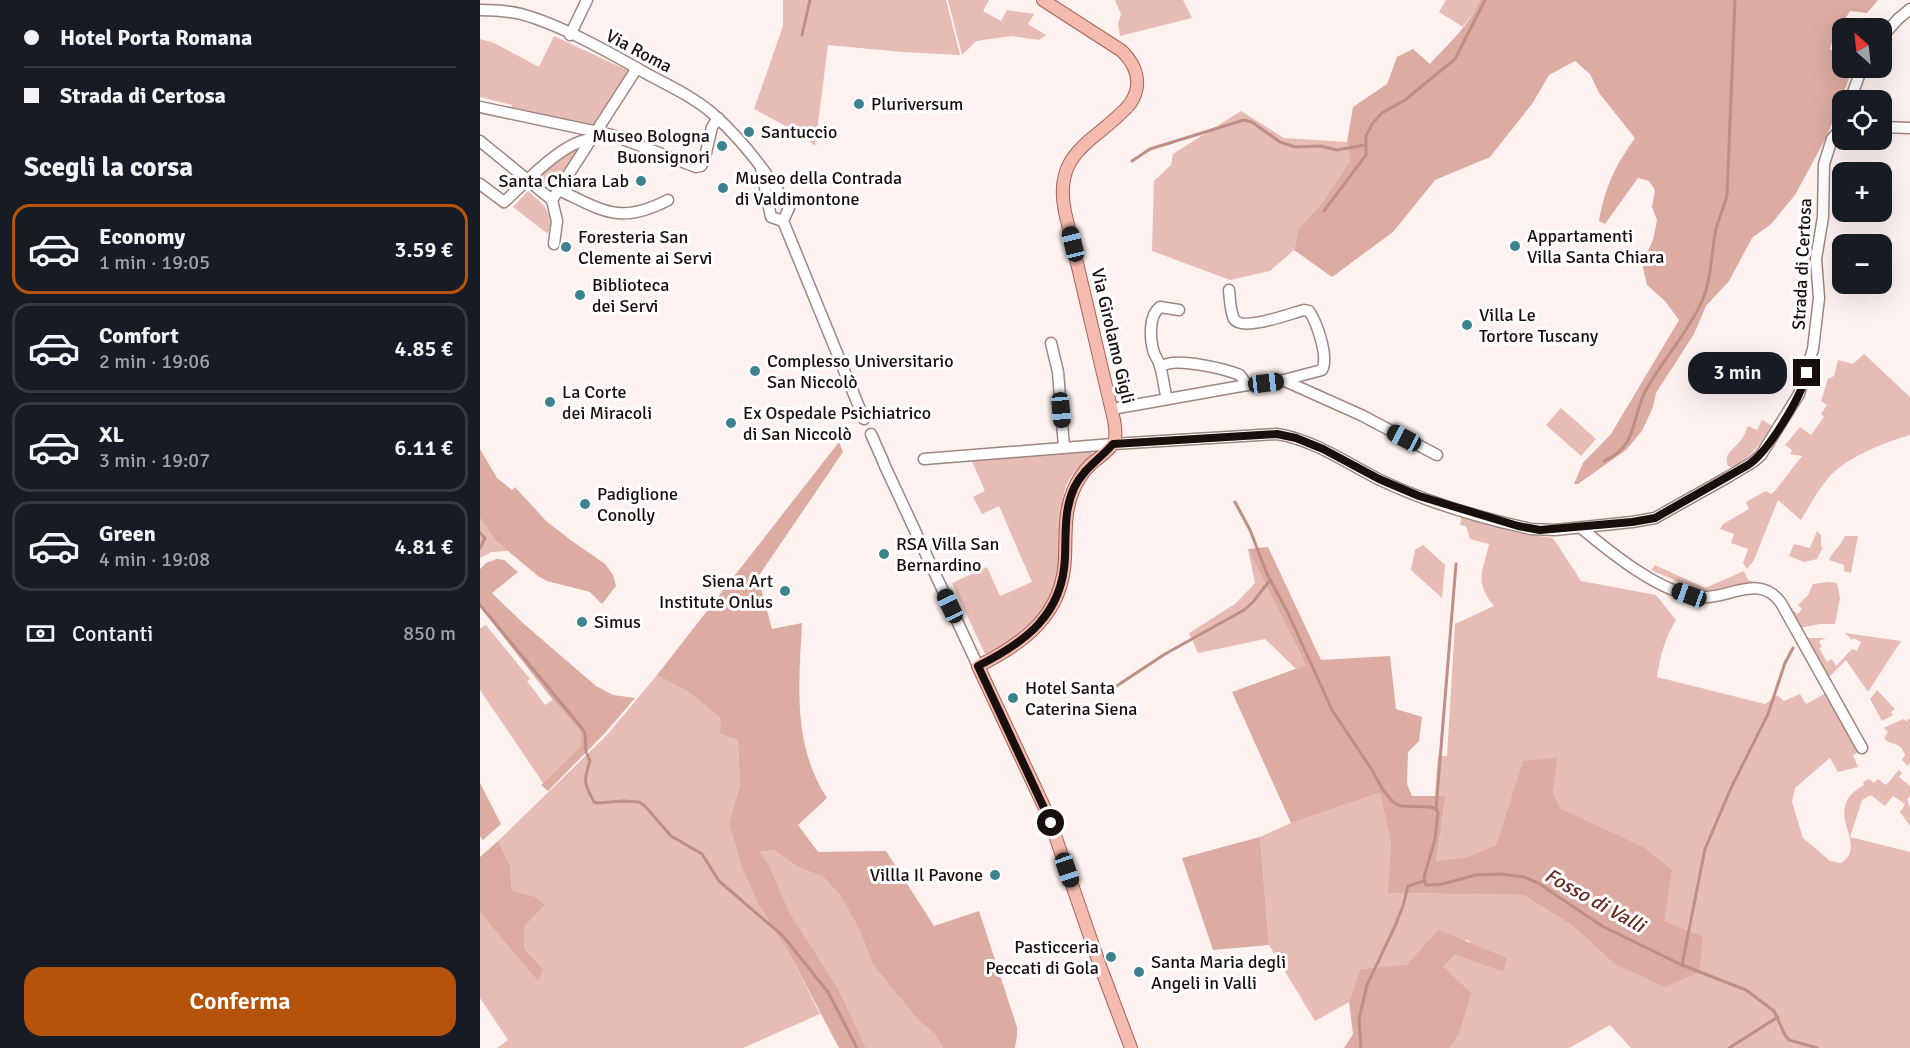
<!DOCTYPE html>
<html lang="it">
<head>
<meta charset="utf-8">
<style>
	body { margin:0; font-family:Signika,sans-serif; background:#242831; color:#f1f3f6; height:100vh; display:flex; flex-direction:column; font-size:22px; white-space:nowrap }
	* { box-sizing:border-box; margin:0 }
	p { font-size:20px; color:#9ea1a6 }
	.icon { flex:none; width:33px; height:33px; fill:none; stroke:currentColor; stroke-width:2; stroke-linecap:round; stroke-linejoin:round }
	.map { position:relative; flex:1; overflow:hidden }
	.sheet { display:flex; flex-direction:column; background:#171b24; width:480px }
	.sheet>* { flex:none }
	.banner { display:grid; align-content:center; height:132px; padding:0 24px; background:#171b24 }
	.needle { width:39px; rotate:333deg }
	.buttons { position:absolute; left:1352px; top:18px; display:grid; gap:12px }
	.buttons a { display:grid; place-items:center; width:60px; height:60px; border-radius:12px; background:#171b24; box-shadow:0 6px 24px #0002; font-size:30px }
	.end { position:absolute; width:27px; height:27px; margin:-14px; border:8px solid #19100e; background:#fff; box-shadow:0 0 0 3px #fff }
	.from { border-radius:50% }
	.bubble { position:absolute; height:42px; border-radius:18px; background:#171b24; box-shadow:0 6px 24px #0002; font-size:20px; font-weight:600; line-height:42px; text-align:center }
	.car { position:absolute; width:18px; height:36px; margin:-18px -9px; border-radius:8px; box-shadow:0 0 4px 2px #0007; background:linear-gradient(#222 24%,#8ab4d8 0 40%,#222 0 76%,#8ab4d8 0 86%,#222 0) }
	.banner b { display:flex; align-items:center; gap:21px; height:57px; font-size:22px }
	.banner b+b { border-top:2px solid #363941 }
	.banner i { width:15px; height:15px; background:#f1f3f6 }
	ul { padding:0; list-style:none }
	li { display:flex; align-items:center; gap:18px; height:90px; margin:0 12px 9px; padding:0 12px; border:3px solid #363941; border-radius:18px }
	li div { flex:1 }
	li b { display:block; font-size:22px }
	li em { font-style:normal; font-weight:600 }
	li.active { border-color:#b45309 }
	li>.icon { width:54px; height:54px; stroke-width:1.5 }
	h2 { padding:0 24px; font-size:27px; line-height:72px }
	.pay { display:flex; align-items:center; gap:15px; height:66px; padding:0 24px; font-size:22px }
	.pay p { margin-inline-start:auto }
	.primary-button { display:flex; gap:12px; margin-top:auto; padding:12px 24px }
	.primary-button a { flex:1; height:69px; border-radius:18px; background:#b45309; color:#fff; font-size:24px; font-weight:600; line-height:69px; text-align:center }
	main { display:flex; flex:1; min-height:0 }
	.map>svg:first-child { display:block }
	.green { fill:#e7bcb4 }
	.forest { fill:#dcaba1 }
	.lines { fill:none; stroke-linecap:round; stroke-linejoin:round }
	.stream { stroke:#be8f85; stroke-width:3 }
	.minor-casing { stroke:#9f8681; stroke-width:13 }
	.major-casing { stroke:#a36256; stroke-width:14 }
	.minor { stroke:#fff; stroke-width:10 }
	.major { stroke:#f5bbb0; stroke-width:12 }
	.route { stroke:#19100e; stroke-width:8 }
	.poi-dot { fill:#3d828f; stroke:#fff; stroke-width:2 }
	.labels { text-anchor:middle; stroke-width:6; stroke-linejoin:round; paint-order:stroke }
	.street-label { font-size:18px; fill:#19100e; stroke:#fff }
	.poi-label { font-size:18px; fill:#19100e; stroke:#fff; text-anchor:start }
	.water-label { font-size:20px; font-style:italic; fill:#672a20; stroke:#fff }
</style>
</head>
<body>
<main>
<section class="sheet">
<div class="banner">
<b><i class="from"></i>Hotel Porta Romana</b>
<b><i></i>Strada di Certosa</b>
</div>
<h2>Scegli la corsa</h2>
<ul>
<li class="active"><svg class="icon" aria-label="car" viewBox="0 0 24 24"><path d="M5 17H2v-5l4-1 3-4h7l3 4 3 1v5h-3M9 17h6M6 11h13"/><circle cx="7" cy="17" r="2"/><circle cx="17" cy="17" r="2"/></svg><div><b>Economy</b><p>1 min · 19:05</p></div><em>3.59 €</em></li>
<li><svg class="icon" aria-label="car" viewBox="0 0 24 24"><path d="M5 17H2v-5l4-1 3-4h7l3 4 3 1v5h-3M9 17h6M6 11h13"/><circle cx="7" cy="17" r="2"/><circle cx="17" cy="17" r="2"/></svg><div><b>Comfort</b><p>2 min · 19:06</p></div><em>4.85 €</em></li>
<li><svg class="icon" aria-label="car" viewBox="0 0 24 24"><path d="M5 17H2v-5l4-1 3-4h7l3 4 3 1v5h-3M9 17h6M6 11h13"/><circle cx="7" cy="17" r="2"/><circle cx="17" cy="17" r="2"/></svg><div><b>XL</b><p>3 min · 19:07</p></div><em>6.11 €</em></li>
<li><svg class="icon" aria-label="car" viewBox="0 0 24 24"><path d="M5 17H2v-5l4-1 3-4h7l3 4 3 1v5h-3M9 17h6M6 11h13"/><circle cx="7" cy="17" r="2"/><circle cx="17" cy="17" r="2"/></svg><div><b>Green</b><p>4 min · 19:08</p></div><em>4.81 €</em></li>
</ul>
<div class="pay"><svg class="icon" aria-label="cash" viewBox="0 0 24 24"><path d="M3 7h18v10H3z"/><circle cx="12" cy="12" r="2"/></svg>Contanti<p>850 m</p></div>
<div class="primary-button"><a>Conferma</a></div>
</section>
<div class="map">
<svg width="1430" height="1048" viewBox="0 0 1430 1048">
	<rect width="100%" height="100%" fill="#fdf2ef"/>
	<g class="green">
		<polygon points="303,0 466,0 480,55 423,52 348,45 335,146 322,135 274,109 303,26"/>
		<polygon points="468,0 509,0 503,11 521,21 527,10 554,14 548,24 566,35 559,40 531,36 496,41 482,55"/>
		<polygon points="635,0 703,0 712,18 640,36 638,24 641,14"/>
		<polygon points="966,0 1000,0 995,11 983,27 959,12"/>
		<polygon points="74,36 151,72 115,127 31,111 32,105 0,97 0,39 14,43 59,67"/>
		<polygon points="761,111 804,138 867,142 870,161 842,203 819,228 814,250 790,271 750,280 672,251 674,181 691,165 693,154"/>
		<polygon points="105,142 72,193 53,178 95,144"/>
		<path d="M48,191C63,204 75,213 68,234L33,207Z"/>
		<path d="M1384,354L1430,397V435C1405,442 1368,457 1350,476C1339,488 1330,505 1321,520L1298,500L1274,560L1267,569L1263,563L1268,549L1251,543L1254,534L1240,529L1243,524L1269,509L1266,502L1286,491L1291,494L1295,491L1322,456L1310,454L1312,450L1305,445L1320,427L1331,435L1344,417L1341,414L1347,405L1341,401L1348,379L1354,376L1358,360L1373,364Z"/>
		<polygon points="1081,408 1116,439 1101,456 1066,425"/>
		<path d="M1282,420L1293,426C1281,442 1271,458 1253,468L1248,466C1243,453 1254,450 1261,440C1264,436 1266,431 1268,426L1277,430Z"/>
		<path d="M612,449V454C602,463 591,474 586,486C582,498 581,510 581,523C579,566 582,596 547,628C535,639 520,649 505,654L472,583L507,567L520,596L552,582L519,506L502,514L493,497L505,491L491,459Z"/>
		<path d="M982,515L1038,533L1073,538L1101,581L1176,595L1196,620C1185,637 1180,657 1177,677L1285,704L1297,695L1304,701L1320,694L1326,704L1348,692L1381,751L1373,755L1378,767L1358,772L1350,758L1315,788L1312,802L1323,838L1350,861L1361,863C1391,844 1338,810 1384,785L1383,782L1389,779L1394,783L1398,779L1406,785L1419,770L1422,773L1419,777L1430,786V796L1427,799L1430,808V826L1420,812L1425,804L1413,796L1405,806L1391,795L1382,800L1370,837L1430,852V1048H1151L1130,1025L1089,1048H970L979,1034L963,967L975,955L1023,972L987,940L928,964L880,969L869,1002L835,1021L789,945L780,837L811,823L900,793L911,843L909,893L1043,895L1093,926L1133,963L1184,922L1103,821L1081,809L1073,793L1078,757L1043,762L1016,845L987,857L956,861L966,797L955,796L958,756H967L975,624L1014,606C994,582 1003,571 1009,544L990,539L986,526L980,525Z"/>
		<polygon points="0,518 15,540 28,551 11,552 0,558"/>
		<polygon points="1337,531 1341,535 1341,547 1343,547 1337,559 1324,562 1309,556 1314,544 1330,548"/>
		<path d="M1365,536H1378L1371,573L1364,571V565L1349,560C1353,550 1361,546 1365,536Z"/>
		<polygon points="943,545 965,565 962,598 931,570 935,550"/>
		<polygon points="768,549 826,665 816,669 785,639 718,653 709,633 755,604 775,583"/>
		<polygon points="1175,565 1225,588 1264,571 1268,580 1282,585 1222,592 1171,570"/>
		<polygon points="1348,582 1357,583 1360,598 1355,624 1340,624 1320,628 1309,609 1313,608 1312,610 1318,614 1322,609 1318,605 1328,595 1333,584"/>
		<polygon points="6,625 50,679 47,681 65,705 73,700 101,732 100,747 63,783 0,690 0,628"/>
		<polygon points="1365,633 1421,641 1388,692 1366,660 1349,677 1327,638 1346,638 1339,641 1342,647 1339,648 1347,662 1352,659 1356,666 1372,649 1377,651 1381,642 1373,638 1372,640"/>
		<polygon points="177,675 210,693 242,718 240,734 258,740 260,785 249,822 308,951 340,1014 263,1048 17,1048 28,1040 0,998 0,912 30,946 63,969 44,948 45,926 65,905 56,897 32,890 30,865 18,841 127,735"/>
		<polygon points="1397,690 1415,709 1411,712 1413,715 1402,721 1390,699"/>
		<path d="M1430,718V763L1428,766L1422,760L1425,755C1420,740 1412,747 1404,738L1408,732L1404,728L1423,719L1426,721Z"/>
		<polygon points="294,850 318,867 343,877 360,895 380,931 393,965 438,1020 455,1034 463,1048 386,1048 359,990 310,913 289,865 280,852"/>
	</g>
	<g class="forest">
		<path d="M1000,0H1398L1387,13L1370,11L1353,39L1350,49L1362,55V68H1373L1347,136L1315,195L1291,224L1272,238L1249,281L1226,306L1214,334L1176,393L1173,407L1162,431L1146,450L1098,484H1094L1103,463L1131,434L1199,320L1185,301L1167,285L1162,264L1173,240L1177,220L1172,207L1175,190L1169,181L1158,178L1125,224L1119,221C1125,187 1135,166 1155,138L1119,93L1110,74L1095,61L1069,75L1052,104L1010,157L955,180L913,232L852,277L814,250L819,228L842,203L870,161L867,142L873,107L907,84L917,57L933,49L950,64C968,44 990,25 1000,0Z"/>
		<path d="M359,442L363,452L278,577L292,629L322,623C319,683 312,745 347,798L318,825L338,852L406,851L454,926L499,911L537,1027V1036L535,1048H463L455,1034L438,1020L393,965L380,931L360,895L343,877L318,867L294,850L280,852L289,865L310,913L359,990L386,1048H359L308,951L278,903L262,867L249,822L260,785L258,740L240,734L241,718L210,693L177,675Z"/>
		<polygon points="0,449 17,478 32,490 35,487 66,521 92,541 125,564 133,575 136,586 122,604 110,592 67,581 58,576 15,540 0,518"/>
		<polygon points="788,547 841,660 910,656 916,709 942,717 939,741 928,752 927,784 932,796 966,796 956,861 987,857 1016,845 1043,761 1078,757 1073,793 1081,809 1163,847 1192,870 1184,921 1223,937 1219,972 1185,987 1133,963 1093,926 1043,895 908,893 911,843 900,793 811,823 752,692 826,665 768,549"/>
		<polygon points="17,559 24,560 38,572 12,593 44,624 116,686 133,695 155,698 125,733 68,791 61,785 100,747 101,732 73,700 0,607 0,569 6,563"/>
		<polygon points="0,783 21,824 3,840 0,836"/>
		<polygon points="780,837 789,945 733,950 702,858"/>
		<polygon points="18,841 30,865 32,890 56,897 65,905 45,926 44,948 63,969 58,981 0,912 0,857"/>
		<polygon points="958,930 1027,958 1023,972 975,955 963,967 991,993 979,1034 970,1048 864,1048 873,1034 869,1002 880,969 928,964"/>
	</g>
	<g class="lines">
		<g class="stream">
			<polyline points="322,35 330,0"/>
			<polyline points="652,161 670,149 764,120 772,122 800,142 815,147 840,146 857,150 885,145"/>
			<polyline points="844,211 886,155 886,136 892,124 902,113 925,100 975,59 1005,0"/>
			<path d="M1124,461C1159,446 1151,417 1166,390C1183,359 1208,333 1222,301C1232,278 1231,253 1236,229C1239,218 1244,207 1247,195L1255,0"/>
			<polyline points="755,502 770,530 787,574 808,613 852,710 892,770 903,790 914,803 921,806 950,807 956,809 958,813 955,839 944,877 946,885 962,884 996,875 1020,874 1044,877 1058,883 1122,926 1202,965 1266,990 1294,1011 1305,1035 1309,1040 1337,1048"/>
			<polyline points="0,533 5,538 0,548"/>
			<polyline points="0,605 101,727 105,733 106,752"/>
			<polyline points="626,693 685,654 764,610 773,602 790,580"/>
			<path d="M107,754L110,761C103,782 104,782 114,802L117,803L143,801L159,802L165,806L191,836L222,854L239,881L303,936L348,992L377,1048"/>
			<polyline points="956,809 976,564"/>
			<polyline points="1202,965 1225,849 1251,788 1288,714 1305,663 1313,648"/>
			<polyline points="881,1048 879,1019 887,985 915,926 923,906 928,886 944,881"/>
			<polyline points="1249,1048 1298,1017"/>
		</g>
		<defs>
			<g id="minor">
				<path d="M0,10C14,10 28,11 41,14C82,25 132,54 169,75C190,86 213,97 232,113C263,140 288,174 309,208L303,221L384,419"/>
				<polyline points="90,35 107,0"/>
				<polyline points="1401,38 1418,19 1430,9"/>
				<polyline points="1370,100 1382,68"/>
				<polyline points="0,107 132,135 216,167 221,166 224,161 232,127 238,118"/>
				<polyline points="1401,127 1430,128"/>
				<polyline points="0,141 72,200 157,68"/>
				<polyline points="281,168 291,217 303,221"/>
				<path d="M0,184L24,202C44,184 84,140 112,139"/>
				<path d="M79,190C124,211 140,225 188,200"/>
				<polyline points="72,200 77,221 74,244"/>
				<polyline points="571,343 578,372 584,447"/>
				<path d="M681,367C693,356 745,369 760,375L767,385"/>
				<polyline points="805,381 881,415 957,455"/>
				<path d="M687,399C684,388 683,376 680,366C679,362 676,357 674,353C670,340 668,316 680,307L699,310"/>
				<path d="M632,409L767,385L804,380L842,370C849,357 837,323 829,311L824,310C812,313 762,332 754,319C750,311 750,299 749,290"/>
				<polyline points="391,434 403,461"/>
				<path d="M444,459L633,444L797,434C834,440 865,462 898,479C946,502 1000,518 1051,529L1075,530L1152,522L1175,518L1248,477L1273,462L1281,455L1319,394L1333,349L1339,298L1336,259L1343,217L1344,164L1352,139L1362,127"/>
				<polyline points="404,464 498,666"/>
				<path d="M1101,528C1130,552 1181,594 1220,597C1248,600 1279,572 1301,603L1382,748"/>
			</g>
			<path id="major" d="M563,0L642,51C657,66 663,85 650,104C617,142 572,150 585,212L634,420C635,427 637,435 634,442C630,451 618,458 611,464C603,472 597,481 593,491C584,512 586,535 585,558C583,614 545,643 498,666L568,815L619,963L651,1048"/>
		</defs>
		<use href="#minor" class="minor-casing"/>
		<use href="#major" class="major-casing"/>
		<use href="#minor" class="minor"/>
		<use href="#major" class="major"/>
	</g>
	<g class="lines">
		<path class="route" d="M571,823L498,666C546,642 583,614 585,557C586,533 584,510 594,488C603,469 620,459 633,444L797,434L816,438L843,449L899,479L939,496L1038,526L1060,530L1152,522L1175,518L1268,465C1289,451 1321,397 1327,373"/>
	</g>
	<g class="poi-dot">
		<circle cx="379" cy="104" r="6"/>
		<circle cx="269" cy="132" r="6"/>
		<circle cx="242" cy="146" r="6"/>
		<circle cx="161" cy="181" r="6"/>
		<circle cx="243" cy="188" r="6"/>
		<circle cx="1035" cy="246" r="6"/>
		<circle cx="86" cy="247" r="6"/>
		<circle cx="100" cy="295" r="6"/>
		<circle cx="987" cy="325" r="6"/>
		<circle cx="275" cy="371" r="6"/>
		<circle cx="70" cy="402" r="6"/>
		<circle cx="251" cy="423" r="6"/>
		<circle cx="105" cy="504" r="6"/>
		<circle cx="404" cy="554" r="6"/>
		<circle cx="305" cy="591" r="6"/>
		<circle cx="102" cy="622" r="6"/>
		<circle cx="533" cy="698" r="6"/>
		<circle cx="515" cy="875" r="6"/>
		<circle cx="631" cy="957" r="6"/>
		<circle cx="659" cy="972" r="6"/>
	</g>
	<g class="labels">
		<g class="street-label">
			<text transform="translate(159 51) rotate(28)" y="6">Via Roma</text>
			<text transform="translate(1322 264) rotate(-87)" y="6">Strada di Certosa</text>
			<text transform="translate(633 336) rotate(77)" y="6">Via Girolamo Gigli</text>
		</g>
		<g class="poi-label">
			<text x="391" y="110">Pluriversum</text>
			<text x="281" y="138">Santuccio</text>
			<text x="230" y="142" text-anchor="end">Museo Bologna<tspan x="230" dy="21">Buonsignori</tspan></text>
			<text x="255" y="184">Museo della Contrada<tspan x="255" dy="21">di Valdimontone</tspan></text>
			<text x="149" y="187" text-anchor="end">Santa Chiara Lab</text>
			<text x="1047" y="242">Appartamenti<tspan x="1047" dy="21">Villa Santa Chiara</tspan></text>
			<text x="98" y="243">Foresteria San<tspan x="98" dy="21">Clemente ai Servi</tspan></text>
			<text x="112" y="291">Biblioteca<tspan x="112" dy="21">dei Servi</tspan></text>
			<text x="999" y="321">Villa Le<tspan x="999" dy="21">Tortore Tuscany</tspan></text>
			<text x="287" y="367">Complesso Universitario<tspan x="287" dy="21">San Niccolò</tspan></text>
			<text x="82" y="398">La Corte<tspan x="82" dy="21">dei Miracoli</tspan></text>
			<text x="263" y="419">Ex Ospedale Psichiatrico<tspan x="263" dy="21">di San Niccolò</tspan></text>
			<text x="117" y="500">Padiglione<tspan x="117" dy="21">Conolly</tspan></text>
			<text x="416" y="550">RSA Villa San<tspan x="416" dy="21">Bernardino</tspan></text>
			<text x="293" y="587" text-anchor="end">Siena Art<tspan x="293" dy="21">Institute Onlus</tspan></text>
			<text x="114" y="628">Simus</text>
			<text x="545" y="694">Hotel Santa<tspan x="545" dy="21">Caterina Siena</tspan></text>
			<text x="503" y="881" text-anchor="end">Villla Il Pavone</text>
			<text x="619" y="953" text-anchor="end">Pasticceria<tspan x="619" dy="21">Peccati di Gola</tspan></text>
			<text x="671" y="968">Santa Maria degli<tspan x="671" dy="21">Angeli in Valli</tspan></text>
		</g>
		<g class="water-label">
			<text transform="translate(1115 900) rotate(29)" y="7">Fosso di Valli</text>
		</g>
	</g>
</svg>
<div class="buttons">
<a><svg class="needle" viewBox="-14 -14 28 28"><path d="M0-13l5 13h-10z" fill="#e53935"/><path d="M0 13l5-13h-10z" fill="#9ea1a6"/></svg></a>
<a><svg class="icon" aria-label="locate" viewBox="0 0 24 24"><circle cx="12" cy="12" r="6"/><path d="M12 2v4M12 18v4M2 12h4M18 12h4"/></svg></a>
<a>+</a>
<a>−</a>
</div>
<i class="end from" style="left:571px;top:823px"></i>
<i class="end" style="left:1327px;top:373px"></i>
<div class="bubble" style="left:1208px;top:352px;width:99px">3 min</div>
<i class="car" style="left:593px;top:244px;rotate:346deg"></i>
<i class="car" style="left:786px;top:383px;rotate:83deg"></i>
<i class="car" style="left:581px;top:410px;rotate:175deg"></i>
<i class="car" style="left:924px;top:438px;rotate:298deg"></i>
<i class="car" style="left:1209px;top:595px;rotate:290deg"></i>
<i class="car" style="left:470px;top:606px;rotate:335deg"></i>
<i class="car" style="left:587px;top:870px;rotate:161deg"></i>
</div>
</main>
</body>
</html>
